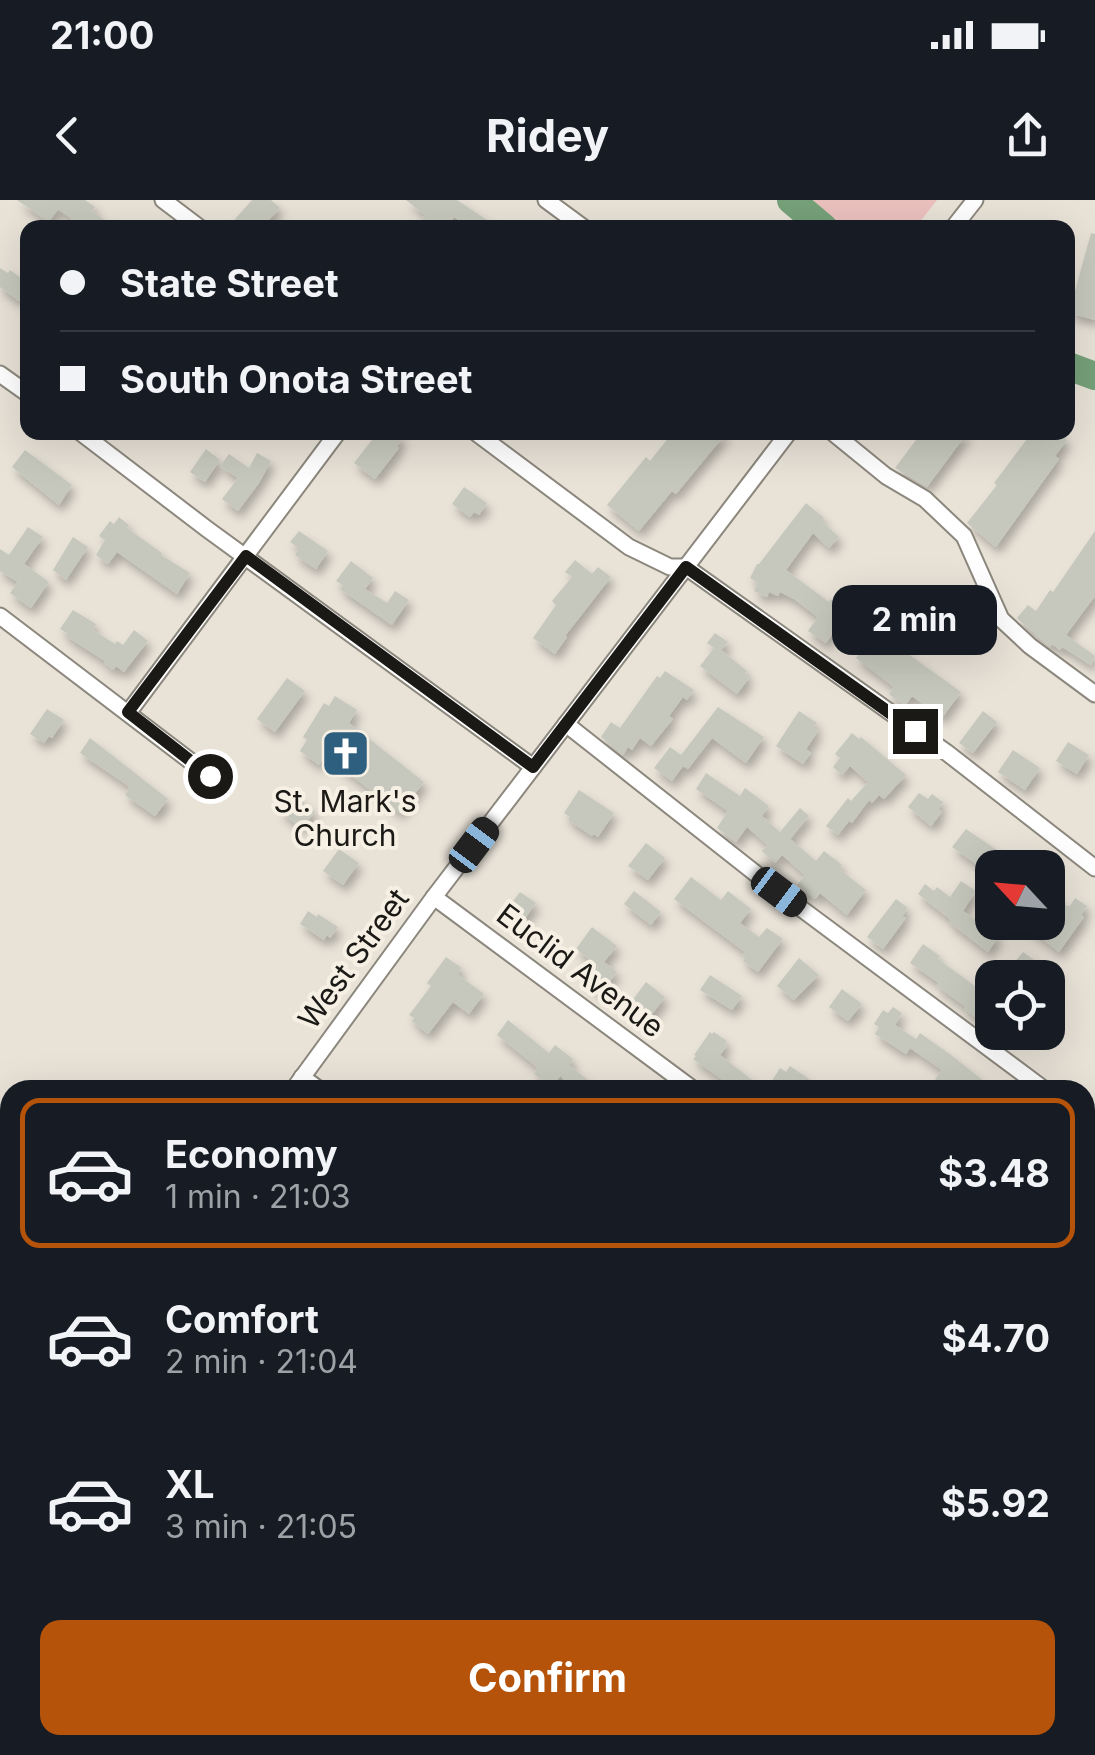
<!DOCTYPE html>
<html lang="en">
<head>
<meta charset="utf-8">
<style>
	body { margin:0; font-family:Inter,sans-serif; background:#242831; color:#f1f3f6; height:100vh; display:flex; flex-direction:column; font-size:38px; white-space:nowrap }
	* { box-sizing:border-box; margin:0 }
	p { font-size:32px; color:#9ea1a6 }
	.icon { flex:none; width:55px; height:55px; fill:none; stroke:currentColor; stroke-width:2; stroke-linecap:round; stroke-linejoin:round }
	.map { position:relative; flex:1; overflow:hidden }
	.panel { position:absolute; left:0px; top:880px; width:1095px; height:675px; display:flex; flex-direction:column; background:#171b24; border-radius:30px 30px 0 0; box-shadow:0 10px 40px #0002 }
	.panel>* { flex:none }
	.hud { position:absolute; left:20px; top:20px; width:1055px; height:220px; border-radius:20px; box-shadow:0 10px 40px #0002; display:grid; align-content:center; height:220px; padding:0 40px; background:#171b24 }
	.needle { width:65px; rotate:296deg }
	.controls { position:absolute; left:975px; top:650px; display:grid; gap:20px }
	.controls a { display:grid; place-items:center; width:90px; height:90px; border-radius:20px; background:#171b24; box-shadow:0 10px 40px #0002; font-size:50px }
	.end { position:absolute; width:45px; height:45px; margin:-22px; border:12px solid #1b1915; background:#fff; box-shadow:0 0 0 5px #fff }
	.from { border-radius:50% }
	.bubble { position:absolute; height:70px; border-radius:20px; background:#171b24; box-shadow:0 10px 40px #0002; font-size:32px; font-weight:700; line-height:70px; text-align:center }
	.car { position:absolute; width:30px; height:60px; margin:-30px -15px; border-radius:12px; box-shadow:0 0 8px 2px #0007; background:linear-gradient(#222 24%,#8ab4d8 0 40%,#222 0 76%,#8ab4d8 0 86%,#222 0) }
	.hud b { display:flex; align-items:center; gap:35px; height:95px; font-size:38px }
	.hud b+b { border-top:2px solid #363941 }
	.hud i { width:25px; height:25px; background:#f1f3f6 }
	ul { padding:18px 0 0; list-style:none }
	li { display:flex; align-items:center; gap:30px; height:150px; margin:0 20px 15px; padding:0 20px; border:5px solid transparent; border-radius:20px }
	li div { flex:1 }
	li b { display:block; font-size:38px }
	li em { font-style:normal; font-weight:700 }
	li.active { border-color:#b45309 }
	li>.icon { width:90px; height:90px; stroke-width:1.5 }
	.button { display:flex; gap:20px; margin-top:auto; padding:20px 40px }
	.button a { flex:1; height:115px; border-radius:20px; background:#b45309; color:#fff; font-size:40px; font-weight:700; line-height:115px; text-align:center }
	.status { display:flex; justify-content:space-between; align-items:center; height:70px; padding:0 50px; background:#171b24; direction:ltr }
	.status svg { height:28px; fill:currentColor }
	header { display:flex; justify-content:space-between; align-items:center; height:130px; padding:0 40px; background:#171b24; font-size:45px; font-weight:700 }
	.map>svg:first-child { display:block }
	.green { fill:#ebc1be }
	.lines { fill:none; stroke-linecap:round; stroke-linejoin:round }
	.river { stroke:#76a179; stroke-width:28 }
	.building { fill:#c6c8bd; filter:url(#shadow) }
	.minor-casing { stroke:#8c877d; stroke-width:19 }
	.minor { stroke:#fff; stroke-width:15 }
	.route { stroke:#1b1915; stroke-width:12 }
	.labels { text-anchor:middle; stroke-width:8; stroke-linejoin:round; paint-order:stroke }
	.poi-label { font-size:30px; fill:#1b1915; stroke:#f5efe4 }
	.street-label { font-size:30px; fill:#1b1915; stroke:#f5efe4 }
</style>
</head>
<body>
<div class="status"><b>21:00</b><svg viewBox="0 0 49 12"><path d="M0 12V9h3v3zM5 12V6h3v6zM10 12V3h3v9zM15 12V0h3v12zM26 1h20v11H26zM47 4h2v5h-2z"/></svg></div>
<header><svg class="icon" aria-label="back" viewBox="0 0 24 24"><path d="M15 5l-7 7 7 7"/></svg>Ridey<svg class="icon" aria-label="share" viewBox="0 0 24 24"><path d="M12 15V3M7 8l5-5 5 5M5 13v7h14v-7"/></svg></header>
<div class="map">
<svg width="1095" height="1555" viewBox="0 0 1095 1555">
	<defs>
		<filter id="shadow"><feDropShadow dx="4" dy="7" stdDeviation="5" flood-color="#0004"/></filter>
	</defs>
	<rect width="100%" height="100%" fill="#e8e2d7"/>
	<polygon class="green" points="813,0 937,0 916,27 844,28"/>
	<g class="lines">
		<g class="river">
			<polyline points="791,0 824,28"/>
			<polyline points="1068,166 1095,176"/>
		</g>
	</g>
	<g class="building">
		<polygon points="17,0 85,0 95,7 92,11 116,28 84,28 58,9 49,22"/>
		<polygon points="252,0 271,0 280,8 264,25 261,23 257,28 227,28"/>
		<polygon points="406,0 457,0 499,28 470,28 454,17 447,28 435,28 422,19 425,15"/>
		<polygon points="1091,33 1095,34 1095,120 1069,113"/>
		<polygon points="0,68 8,73 10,70 28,83 28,89 19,101 0,87"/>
		<polygon points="378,232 396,232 403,238 397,246 399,248 375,279 354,263"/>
		<polygon points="673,232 727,232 676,294 672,291 639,331 607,305 646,257 650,261"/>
		<polygon points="922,232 968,232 927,287 895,268"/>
		<polygon points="1036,232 1057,232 1067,240 1055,256 1059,259 996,347 967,323 997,285 994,283 1030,235 1032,237"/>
		<polygon points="206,249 220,260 205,282 190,272"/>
		<polygon points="25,250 72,285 59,305 12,267"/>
		<polygon points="257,253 271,261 259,283 238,311 222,299 238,278 220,266 229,254 249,268"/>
		<polygon points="464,287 487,303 479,315 474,312 470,317 452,304"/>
		<polygon points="806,303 824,318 821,321 839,337 829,348 813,333 786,370 829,402 830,399 848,412 826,443 808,431 818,417 794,399 780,392 778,396 769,392 767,397 754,391 758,383 750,378 757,364 759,364"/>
		<polygon points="119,317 129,325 127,328 162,353 161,355 190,373 177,394 117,352 108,364 96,355 105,340 99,336 110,321 114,324"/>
		<polygon points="28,327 43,337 24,364 49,382 31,408 10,393 18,382 0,371 0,349 9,355"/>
		<polygon points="299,331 328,351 316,369 295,355 299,348 290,342"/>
		<polygon points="1095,331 1095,396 1066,435 1095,456 1091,465 1062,447 1060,450 1052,444 1050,447 1017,418 1028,405 1036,411 1050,390 1053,392"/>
		<polygon points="73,337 88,347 66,380 53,370"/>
		<polygon points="575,360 592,374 598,367 611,377 565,436 567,437 555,454 533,438 556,405 552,401 572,377 565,372"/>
		<polygon points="351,361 373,378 365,389 387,403 395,391 409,400 392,425 340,389 343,385 336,381"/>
		<polygon points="73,410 96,424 93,430 115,444 117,441 123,445 134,430 148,441 124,472 116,466 113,470 104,463 105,461 66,436 67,433 60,429"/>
		<polygon points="886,424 904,437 897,446 961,492 942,518 912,496 905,506 889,494 894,487 856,458 876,431 879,434"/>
		<polygon points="715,433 728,442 721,450 747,471 745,474 749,478 737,494 700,466 714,448 707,443"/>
		<polygon points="665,471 694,490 687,500 683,497 669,516 673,519 651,546 640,538 632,550 628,547 623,555 601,537 611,522 620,528 657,476 660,478"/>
		<polygon points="287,478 305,491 275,532 257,519"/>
		<polygon points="335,496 357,510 349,523 424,582 400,613 325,555 319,565 300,551 307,540 303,537 324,503 329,506"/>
		<polygon points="718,507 764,537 746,563 712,538 688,569 683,566 672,581 654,568 670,547 681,555"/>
		<polygon points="47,509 64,520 52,538 49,536 44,543 30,534"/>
		<polygon points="799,511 817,523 813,528 818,531 806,549 811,553 803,564 776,546"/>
		<polygon points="983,511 997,522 973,553 959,543"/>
		<polygon points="852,533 859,539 861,537 906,575 884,599 879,595 872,603 869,600 852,623 849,621 838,635 826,626 848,598 851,601 868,582 850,566 842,575 833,567 840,558 835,554"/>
		<polygon points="90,538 168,599 155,616 125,595 130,587 80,553"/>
		<polygon points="1068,542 1089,555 1077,574 1056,561"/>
		<polygon points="1013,550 1040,568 1025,590 998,572"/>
		<polygon points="706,573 740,596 745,588 769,606 762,616 780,632 800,608 809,616 790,639 816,661 824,651 842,665 839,669 866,690 847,715 820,693 815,699 797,685 805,675 782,655 775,663 762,651 768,645 747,627 736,642 717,628 728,611 696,589"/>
		<polygon points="579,590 614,613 598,637 594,634 592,636 568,620 570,617 564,613"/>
		<polygon points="919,593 928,599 932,594 943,602 938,609 942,612 931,626 908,607"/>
		<polygon points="293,594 315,612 301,628 280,611"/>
		<polygon points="966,629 1007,657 999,668 992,668 992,675 952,647"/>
		<polygon points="646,643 665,658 648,680 628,666"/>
		<polygon points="339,649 359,663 343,685 323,671"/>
		<polygon points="691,677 721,700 728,691 751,709 740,723 759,737 767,728 783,739 758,772 743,761 745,758 742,756 745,752 674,699"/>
		<polygon points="961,681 976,691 963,711 999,736 988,752 949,722 951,720 918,694 925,684 934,691 937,687 950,697"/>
		<polygon points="634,691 661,712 651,725 624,704"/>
		<polygon points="520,692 536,703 519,727 502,715"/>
		<polygon points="1048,692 1067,706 1070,706 1075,698 1087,706 1081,715 1084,717 1059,752 1021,722 1048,722"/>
		<polygon points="896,699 908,708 902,716 906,718 883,749 867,737"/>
		<polygon points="308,711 317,717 318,714 338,727 330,738 327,735 324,740 300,724"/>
		<polygon points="592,727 617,746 604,762 617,772 601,793 586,782 598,766 576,749"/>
		<polygon points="923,744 940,756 938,759 979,789 981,786 991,794 987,800 992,807 982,822 964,809 966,807 937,786 939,783 910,763"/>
		<polygon points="1023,752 1060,778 1031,778 1013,764"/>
		<polygon points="446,757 462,768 457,774 484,794 469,814 453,802 428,834 412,821 414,818 409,815 431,786 427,783"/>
		<polygon points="799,758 819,775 794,800 777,786"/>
		<polygon points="710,775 742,796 732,810 700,790"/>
		<polygon points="646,782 665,797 647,821 628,806"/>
		<polygon points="842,789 862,804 848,821 829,807"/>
		<polygon points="893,807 902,813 895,825 916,839 906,854 875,834 879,827 874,824 883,810 888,813"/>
		<polygon points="508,820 549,853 555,845 573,859 569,865 600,890 577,890 560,876 554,885 552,883 550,886 534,874 538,868 497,835"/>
		<polygon points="710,832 712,834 714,832 727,841 724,844 727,846 720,855 765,890 745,890 740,886 737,890 693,859 696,856 694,855"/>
		<polygon points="920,833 951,855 995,890 974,890 967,884 962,890 948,890 935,879 942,870 910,848"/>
		<polygon points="790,866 809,879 802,890 766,890 780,868 786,872"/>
	</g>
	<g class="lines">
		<defs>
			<g id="minor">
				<polyline points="163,0 200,28"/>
				<polyline points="546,0 584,28"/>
				<polyline points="953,28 975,0"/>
				<polyline points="0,174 28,194"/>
				<polyline points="80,232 207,329 533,567"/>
				<polyline points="475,232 629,347 670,367 686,367"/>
				<polyline points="832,232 886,276 925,299 964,336 1001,419 1030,446 1095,494"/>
				<polyline points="686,367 946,552 1095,668"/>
				<polyline points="0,416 210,576"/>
				<polyline points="128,513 338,232"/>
				<polyline points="566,524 779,692 1045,890"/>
				<polyline points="434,697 694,890"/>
				<polyline points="302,877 320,890"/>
				<polyline points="293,890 434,697 789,232"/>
				<polyline points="1085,921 1095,929"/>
				<polyline points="1085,1195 1095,1182"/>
				<polyline points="0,1296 10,1282"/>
				<polyline points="1050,1545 1054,1555"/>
			</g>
		</defs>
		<use href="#minor" class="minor-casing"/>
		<use href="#minor" class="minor"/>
	</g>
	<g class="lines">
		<polyline class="route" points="210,576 128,512 246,356 533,567 686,367 915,531"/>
	</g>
	<defs>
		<symbol id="church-square" viewBox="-11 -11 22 22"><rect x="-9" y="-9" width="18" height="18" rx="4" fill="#2f5f7e" stroke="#f5efe4"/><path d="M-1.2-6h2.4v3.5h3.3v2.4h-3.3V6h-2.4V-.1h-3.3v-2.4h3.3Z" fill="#fff"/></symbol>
	</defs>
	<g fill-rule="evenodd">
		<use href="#church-square" x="318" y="526" width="55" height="55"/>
	</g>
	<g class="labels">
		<g class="poi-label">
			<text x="345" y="612">St. Mark's<tspan x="345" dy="34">Church</tspan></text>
		</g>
		<g class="street-label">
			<text transform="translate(354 759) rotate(-54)" y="10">West Street</text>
			<text transform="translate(580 771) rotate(37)" y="10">Euclid Avenue</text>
		</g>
	</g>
</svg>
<div class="controls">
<a><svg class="needle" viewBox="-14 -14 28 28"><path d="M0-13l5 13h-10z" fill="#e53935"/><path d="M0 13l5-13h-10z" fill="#9ea1a6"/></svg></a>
<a><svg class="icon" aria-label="locate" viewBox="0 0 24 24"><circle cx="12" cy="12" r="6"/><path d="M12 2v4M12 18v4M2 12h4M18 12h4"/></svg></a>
</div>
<i class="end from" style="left:210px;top:576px"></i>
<i class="end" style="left:915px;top:531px"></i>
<div class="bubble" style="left:832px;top:385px;width:165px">2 min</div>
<i class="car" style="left:474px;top:645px;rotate:37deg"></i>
<i class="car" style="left:779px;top:692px;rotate:127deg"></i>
<div class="hud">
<b><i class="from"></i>State Street</b>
<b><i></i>South Onota Street</b>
</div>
<section class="panel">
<ul>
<li class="active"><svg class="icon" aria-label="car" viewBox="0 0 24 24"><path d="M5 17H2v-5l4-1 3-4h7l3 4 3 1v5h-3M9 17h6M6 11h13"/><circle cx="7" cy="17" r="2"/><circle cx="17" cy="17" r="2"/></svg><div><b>Economy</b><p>1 min · 21:03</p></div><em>$3.48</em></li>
<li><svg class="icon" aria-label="car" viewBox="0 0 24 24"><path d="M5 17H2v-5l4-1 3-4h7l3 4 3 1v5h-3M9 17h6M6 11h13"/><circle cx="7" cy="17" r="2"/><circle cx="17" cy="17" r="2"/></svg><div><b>Comfort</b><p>2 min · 21:04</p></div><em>$4.70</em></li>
<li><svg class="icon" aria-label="car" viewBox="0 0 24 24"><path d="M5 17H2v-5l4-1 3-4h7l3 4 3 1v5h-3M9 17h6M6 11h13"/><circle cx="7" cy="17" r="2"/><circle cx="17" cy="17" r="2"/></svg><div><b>XL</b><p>3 min · 21:05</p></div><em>$5.92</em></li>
</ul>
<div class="button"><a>Confirm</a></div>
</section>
</div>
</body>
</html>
